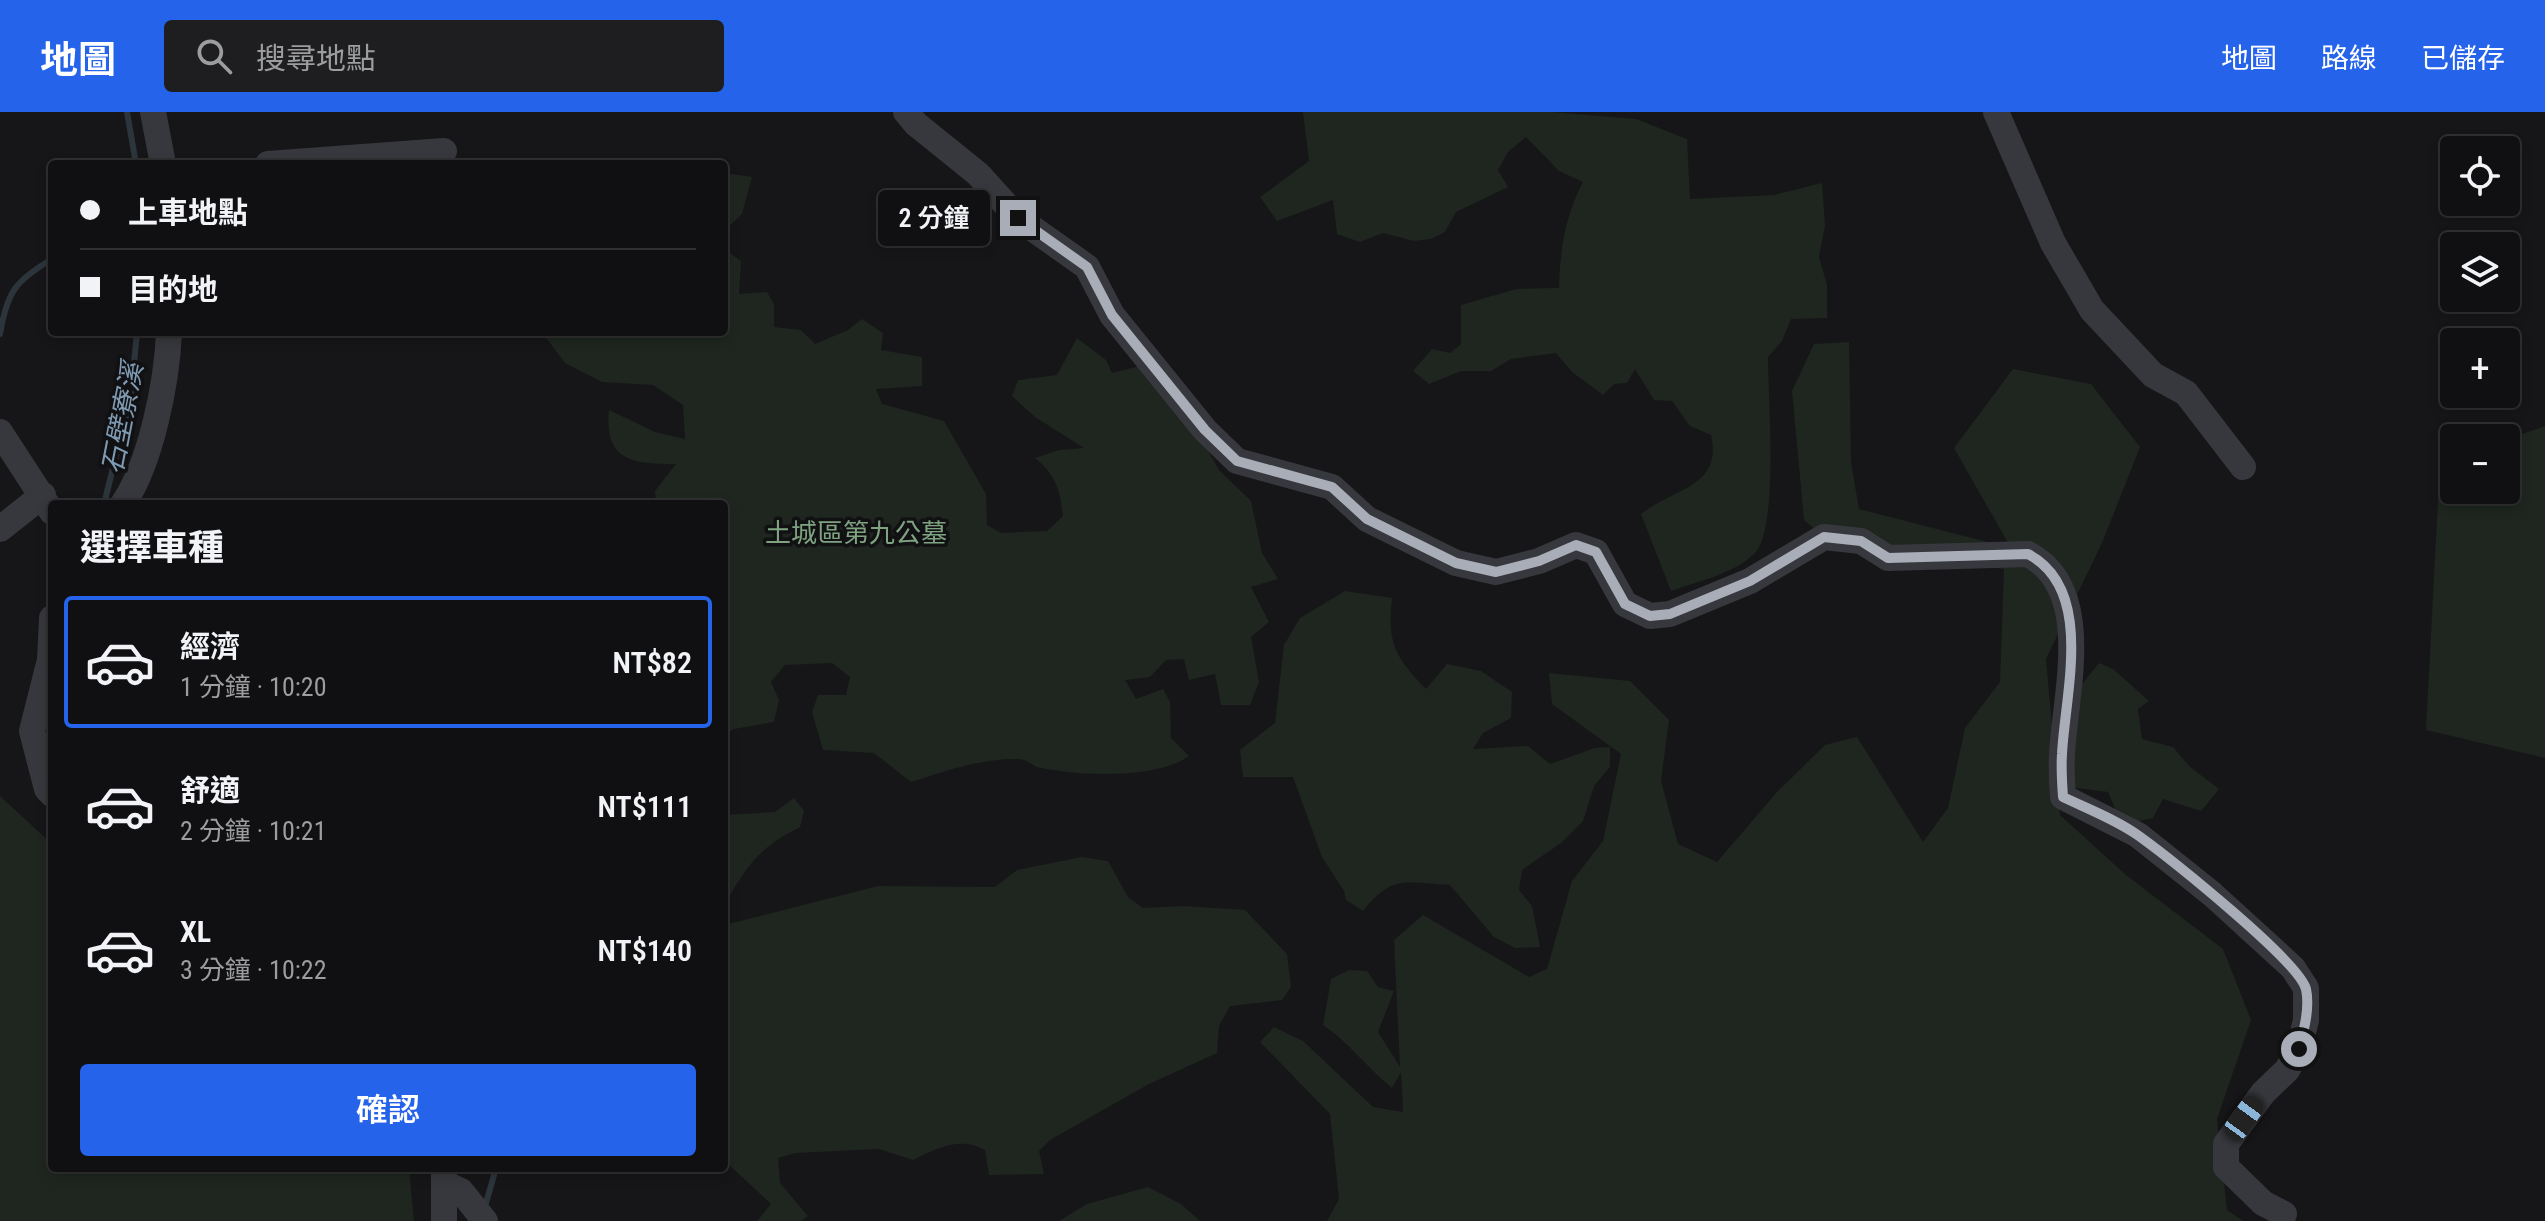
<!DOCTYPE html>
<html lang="zh-TW">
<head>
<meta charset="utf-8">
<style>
	body { margin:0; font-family:"Roboto Condensed","Noto Sans TC",sans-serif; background:#1e1e20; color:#f1f3f6; height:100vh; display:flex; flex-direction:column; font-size:30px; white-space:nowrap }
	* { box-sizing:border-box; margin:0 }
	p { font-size:26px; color:#9c9d9f }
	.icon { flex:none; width:44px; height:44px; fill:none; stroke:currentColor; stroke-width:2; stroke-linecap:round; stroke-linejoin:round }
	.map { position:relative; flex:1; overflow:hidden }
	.details { position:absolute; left:48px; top:388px; width:680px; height:672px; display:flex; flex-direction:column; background:#101012; border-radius:8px; box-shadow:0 4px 12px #0003,0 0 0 2px #303032 }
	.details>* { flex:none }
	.guide { position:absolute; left:48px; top:48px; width:680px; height:176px; border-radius:8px; box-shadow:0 4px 12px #0003,0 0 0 2px #303032; display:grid; align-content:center; height:176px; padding:0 32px; background:#101012 }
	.controls { position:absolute; left:2440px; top:24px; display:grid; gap:16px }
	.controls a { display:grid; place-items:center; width:80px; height:80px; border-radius:8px; background:#101012; box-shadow:0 4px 12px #0003,0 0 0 2px #303032; font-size:40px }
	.end { position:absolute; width:36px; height:36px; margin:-18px; border:10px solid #a8adb8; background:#111; box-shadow:0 0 0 4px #111 }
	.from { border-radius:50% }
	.bubble { position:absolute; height:56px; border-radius:8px; background:#101012; box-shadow:0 4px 12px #0003,0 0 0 2px #303032; font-size:26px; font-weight:600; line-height:56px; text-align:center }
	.car { position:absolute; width:24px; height:48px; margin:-24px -12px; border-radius:10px; box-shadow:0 0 6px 2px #0007; background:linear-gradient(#222 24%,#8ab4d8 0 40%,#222 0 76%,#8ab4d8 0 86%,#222 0) }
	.guide b { display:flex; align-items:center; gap:28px; height:76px; font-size:30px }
	.guide b+b { border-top:2px solid #303032 }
	.guide i { width:20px; height:20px; background:#f1f3f6 }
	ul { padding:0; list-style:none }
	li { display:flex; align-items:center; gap:24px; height:132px; margin:0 16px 12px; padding:0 16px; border:4px solid transparent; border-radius:8px }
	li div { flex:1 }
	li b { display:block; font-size:30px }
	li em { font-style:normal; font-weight:600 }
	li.selected { border-color:#2563eb }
	li>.icon { width:72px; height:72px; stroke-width:1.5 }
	h2 { padding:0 32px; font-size:36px; line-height:96px }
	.button { display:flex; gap:16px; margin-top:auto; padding:16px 32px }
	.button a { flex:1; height:92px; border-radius:8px; background:#2563eb; color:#fff; font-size:32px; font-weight:600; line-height:92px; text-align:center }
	header { display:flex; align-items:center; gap:48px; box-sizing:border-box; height:112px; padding:0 40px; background:#2563eb; color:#fff }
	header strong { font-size:38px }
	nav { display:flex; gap:44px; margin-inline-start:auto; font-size:28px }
	.search { width:560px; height:72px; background:#1e1e20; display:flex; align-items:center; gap:20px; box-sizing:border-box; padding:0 28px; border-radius:8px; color:#9c9d9f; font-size:30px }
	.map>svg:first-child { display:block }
	.green { fill:#1e261f }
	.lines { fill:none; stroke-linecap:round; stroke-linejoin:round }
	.stream { stroke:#2c353c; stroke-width:6 }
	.minor { stroke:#37383d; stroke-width:26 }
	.route { stroke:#a8adb8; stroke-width:10 }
	.labels { text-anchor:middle; stroke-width:7; stroke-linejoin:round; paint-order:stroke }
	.park-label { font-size:26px; fill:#7fa381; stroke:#111113 }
	.water-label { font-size:28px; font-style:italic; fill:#7f9bb3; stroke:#111113 }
</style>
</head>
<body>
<header>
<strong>地圖</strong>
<div class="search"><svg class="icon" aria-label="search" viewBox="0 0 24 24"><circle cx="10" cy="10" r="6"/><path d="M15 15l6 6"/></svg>搜尋地點</div>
<nav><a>地圖</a><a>路線</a><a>已儲存</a></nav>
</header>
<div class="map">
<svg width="2545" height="1109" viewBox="0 0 2545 1109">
	<rect width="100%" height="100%" fill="#161618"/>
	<g class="green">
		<path d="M1303,0H1552L1636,7L1687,27L1690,87L1774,83L1822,71L1825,114L1819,145L1827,173V206L1791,207L1782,229L1768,245C1768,283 1779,416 1755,441C1734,462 1699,469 1671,479L1641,402C1674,376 1723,375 1711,323L1690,314L1672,289L1654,288L1635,257L1627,271L1614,272L1603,283L1572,260L1556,241L1511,247L1491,259H1461L1429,272L1413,259L1432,237L1450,241L1461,232V193L1516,177L1559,176C1560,138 1565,104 1583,70L1559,59L1526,25L1508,40L1498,58L1508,75L1456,100L1445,120L1431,127L1414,129L1383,121L1360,130L1337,122L1333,88L1277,109L1260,85L1309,49Z"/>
		<polygon points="724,61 752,65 742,102 724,119"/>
		<path d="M724,137L741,149L739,182L767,180L774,192V215L801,218L815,232L848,218L862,207L883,221L881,238L922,245V274L876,277L882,292L944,309L986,382L987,413L1001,421L1047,419L1063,404C1060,378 1056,363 1035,346L1059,338L1084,336L1035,305L1012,284L1018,268L1057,263L1077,226L1106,248L1112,261L1144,253L1194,314L1219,358L1251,389L1262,441L1278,467L1251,475L1269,510L1251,525L1259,570L1250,593H1221L1215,562L1189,568L1184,547L1166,548L1150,565L1125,568L1136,587L1163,577L1170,590L1171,626L1189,644C1158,667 1080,664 1041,656C1033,655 1027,647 1019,647C981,646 947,659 911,670L874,641L823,638L812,600L818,583H846L850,565L832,551L785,553L771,570L779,588L774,610L734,617L724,622L727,446L724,443V392H656L655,379L676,352C632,352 604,349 609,298L655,320L685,327L683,293L653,273L602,270L565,251L542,220H724Z"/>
		<path d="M1849,230L1851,350L1859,397L2011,436L1954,336L2013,257L2091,272L2140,335L2102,431L2046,547L2060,703L2126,763L2223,837L2251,908L2217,1007L2227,1098L2243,1109H1327L1339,1087L1330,1002L1260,930L1274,915L1303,929L1373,995L1403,1000L1401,960L1392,976C1367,956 1349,930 1323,913L1331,867L1349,858L1367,859L1378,875L1394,879L1378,920L1400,955L1394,828L1423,803L1529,865L1547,857L1572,769L1603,729L1621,642L1552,592L1549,561L1630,569L1669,608L1661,669L1678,732L1717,750L1777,680L1825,633L1857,625L1923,730L1948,696L1965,616L2000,570L2004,457L1927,444L1838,437L1804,408L1792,279L1814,232Z"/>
		<polygon points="2545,314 2545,646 2426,618 2440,351 2454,346 2454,378 2506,378 2506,328"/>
		<path d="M1345,479L1392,486C1387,531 1395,545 1426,577L1447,552L1481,559L1512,580L1511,606L1483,621L1473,637L1528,634L1550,652L1595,636L1610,635V655L1594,674L1583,709L1561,731L1522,758L1519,778L1532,794L1540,835L1515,836L1494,825L1450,773C1404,771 1393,762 1363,799L1346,788L1344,779L1322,745L1293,665H1243L1240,638L1275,611L1284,533L1300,506Z"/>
		<polygon points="2099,551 2113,557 2149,589 2138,597 2142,627 2173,635 2190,655 2219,677 2201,699 2163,687 2153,706 2122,713 2108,680 2069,675 2079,576"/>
		<polygon points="0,684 52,732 52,1056 409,1056 414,1109 0,1109"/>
		<path d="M794,686L804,699L800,715C757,737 748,753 724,793V703L775,700Z"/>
		<path d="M1082,745L1108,749L1128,785L1143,796L1184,794L1245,798L1287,842L1291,875L1282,888L1230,894L1219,914L1217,941L1149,972L1050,1028L1039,1039L1044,1062L989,1063L985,1038C961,1024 937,1036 913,1048L879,1037L795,1041L778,1046L780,1071L808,1104L801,1109H757L771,1092L724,1048V849L728,847V812L878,774L995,775L1017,758Z"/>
		<polygon points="1148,1075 1181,1092 1200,1109 1059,1109 1087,1092"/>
	</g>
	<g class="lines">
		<g class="stream">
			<polyline points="127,0 136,52"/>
			<path d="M0,222C7,180 15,169 52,147"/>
			<polyline points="104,392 131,284 137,220"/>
			<polyline points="484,1098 496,1056"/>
		</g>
		<g class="minor">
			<polyline points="153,0 163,52"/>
			<path d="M906,0L916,12L978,62L1018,106L1087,155L1112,203L1205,318L1237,349L1332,375L1367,407L1456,451L1496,460L1539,449L1576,433L1596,440L1625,492L1650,504L1670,502L1750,469L1824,425L1861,429L1888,446L2028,442C2095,477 2065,581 2062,642C2061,656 2062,670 2063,685L2138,723L2212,782L2293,856L2306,876V908L2299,937L2287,958L2263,981L2226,1032V1055L2263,1091L2284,1102"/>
			<polyline points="1996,0 2053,131 2092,198 2153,263 2186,281 2243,355"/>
			<polyline points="268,52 444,39"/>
			<polyline points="0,320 52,400"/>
			<path d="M123,392C151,351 167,270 169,220"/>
			<polyline points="0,417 43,383"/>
			<polyline points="52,506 50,548 32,619 47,677 52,682"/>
			<polyline points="444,1060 444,1109"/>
			<polyline points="446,1072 461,1079 485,1109"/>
		</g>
	</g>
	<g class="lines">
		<path class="route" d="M1018,106L1087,155L1112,203L1205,318L1237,349L1332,375L1367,407L1456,451L1496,460L1539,449L1576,433L1596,440L1625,492L1650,504L1670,502L1750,469L1824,425L1861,429L1888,446L2028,442C2095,477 2065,581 2062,642C2061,656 2062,671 2063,685C2088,697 2117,708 2139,724C2168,745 2299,849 2306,877C2310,896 2304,918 2299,937"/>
	</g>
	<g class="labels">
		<g class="park-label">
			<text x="856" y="430">土城區第九公墓</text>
		</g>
		<g class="water-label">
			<text transform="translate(122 306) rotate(-79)" y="10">石壁寮溪</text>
		</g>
	</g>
</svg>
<div class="controls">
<a><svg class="icon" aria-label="locate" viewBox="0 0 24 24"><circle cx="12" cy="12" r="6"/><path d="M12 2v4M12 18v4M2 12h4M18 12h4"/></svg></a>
<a><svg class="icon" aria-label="layers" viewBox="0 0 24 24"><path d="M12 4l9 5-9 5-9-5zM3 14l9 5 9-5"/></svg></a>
<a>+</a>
<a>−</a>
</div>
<i class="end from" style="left:2299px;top:937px"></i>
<i class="end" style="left:1018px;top:106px"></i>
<div class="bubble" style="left:878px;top:78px;width:112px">2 分鐘</div>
<i class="car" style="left:2244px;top:1006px;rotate:36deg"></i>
<div class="guide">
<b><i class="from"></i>上車地點</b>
<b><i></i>目的地</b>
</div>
<section class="details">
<h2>選擇車種</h2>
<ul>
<li class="selected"><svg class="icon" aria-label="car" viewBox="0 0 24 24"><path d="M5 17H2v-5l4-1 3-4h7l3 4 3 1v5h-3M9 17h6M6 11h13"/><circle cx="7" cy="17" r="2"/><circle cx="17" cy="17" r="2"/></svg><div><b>經濟</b><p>1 分鐘 · 10:20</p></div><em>NT$82</em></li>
<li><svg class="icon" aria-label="car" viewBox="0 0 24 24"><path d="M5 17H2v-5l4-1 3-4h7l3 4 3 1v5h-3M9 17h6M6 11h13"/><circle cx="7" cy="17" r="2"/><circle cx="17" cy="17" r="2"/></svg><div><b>舒適</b><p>2 分鐘 · 10:21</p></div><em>NT$111</em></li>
<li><svg class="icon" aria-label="car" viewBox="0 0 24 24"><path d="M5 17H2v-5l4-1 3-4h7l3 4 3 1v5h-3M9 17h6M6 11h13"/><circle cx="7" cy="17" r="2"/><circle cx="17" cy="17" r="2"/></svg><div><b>XL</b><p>3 分鐘 · 10:22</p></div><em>NT$140</em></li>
</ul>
<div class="button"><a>確認</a></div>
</section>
</div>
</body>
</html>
